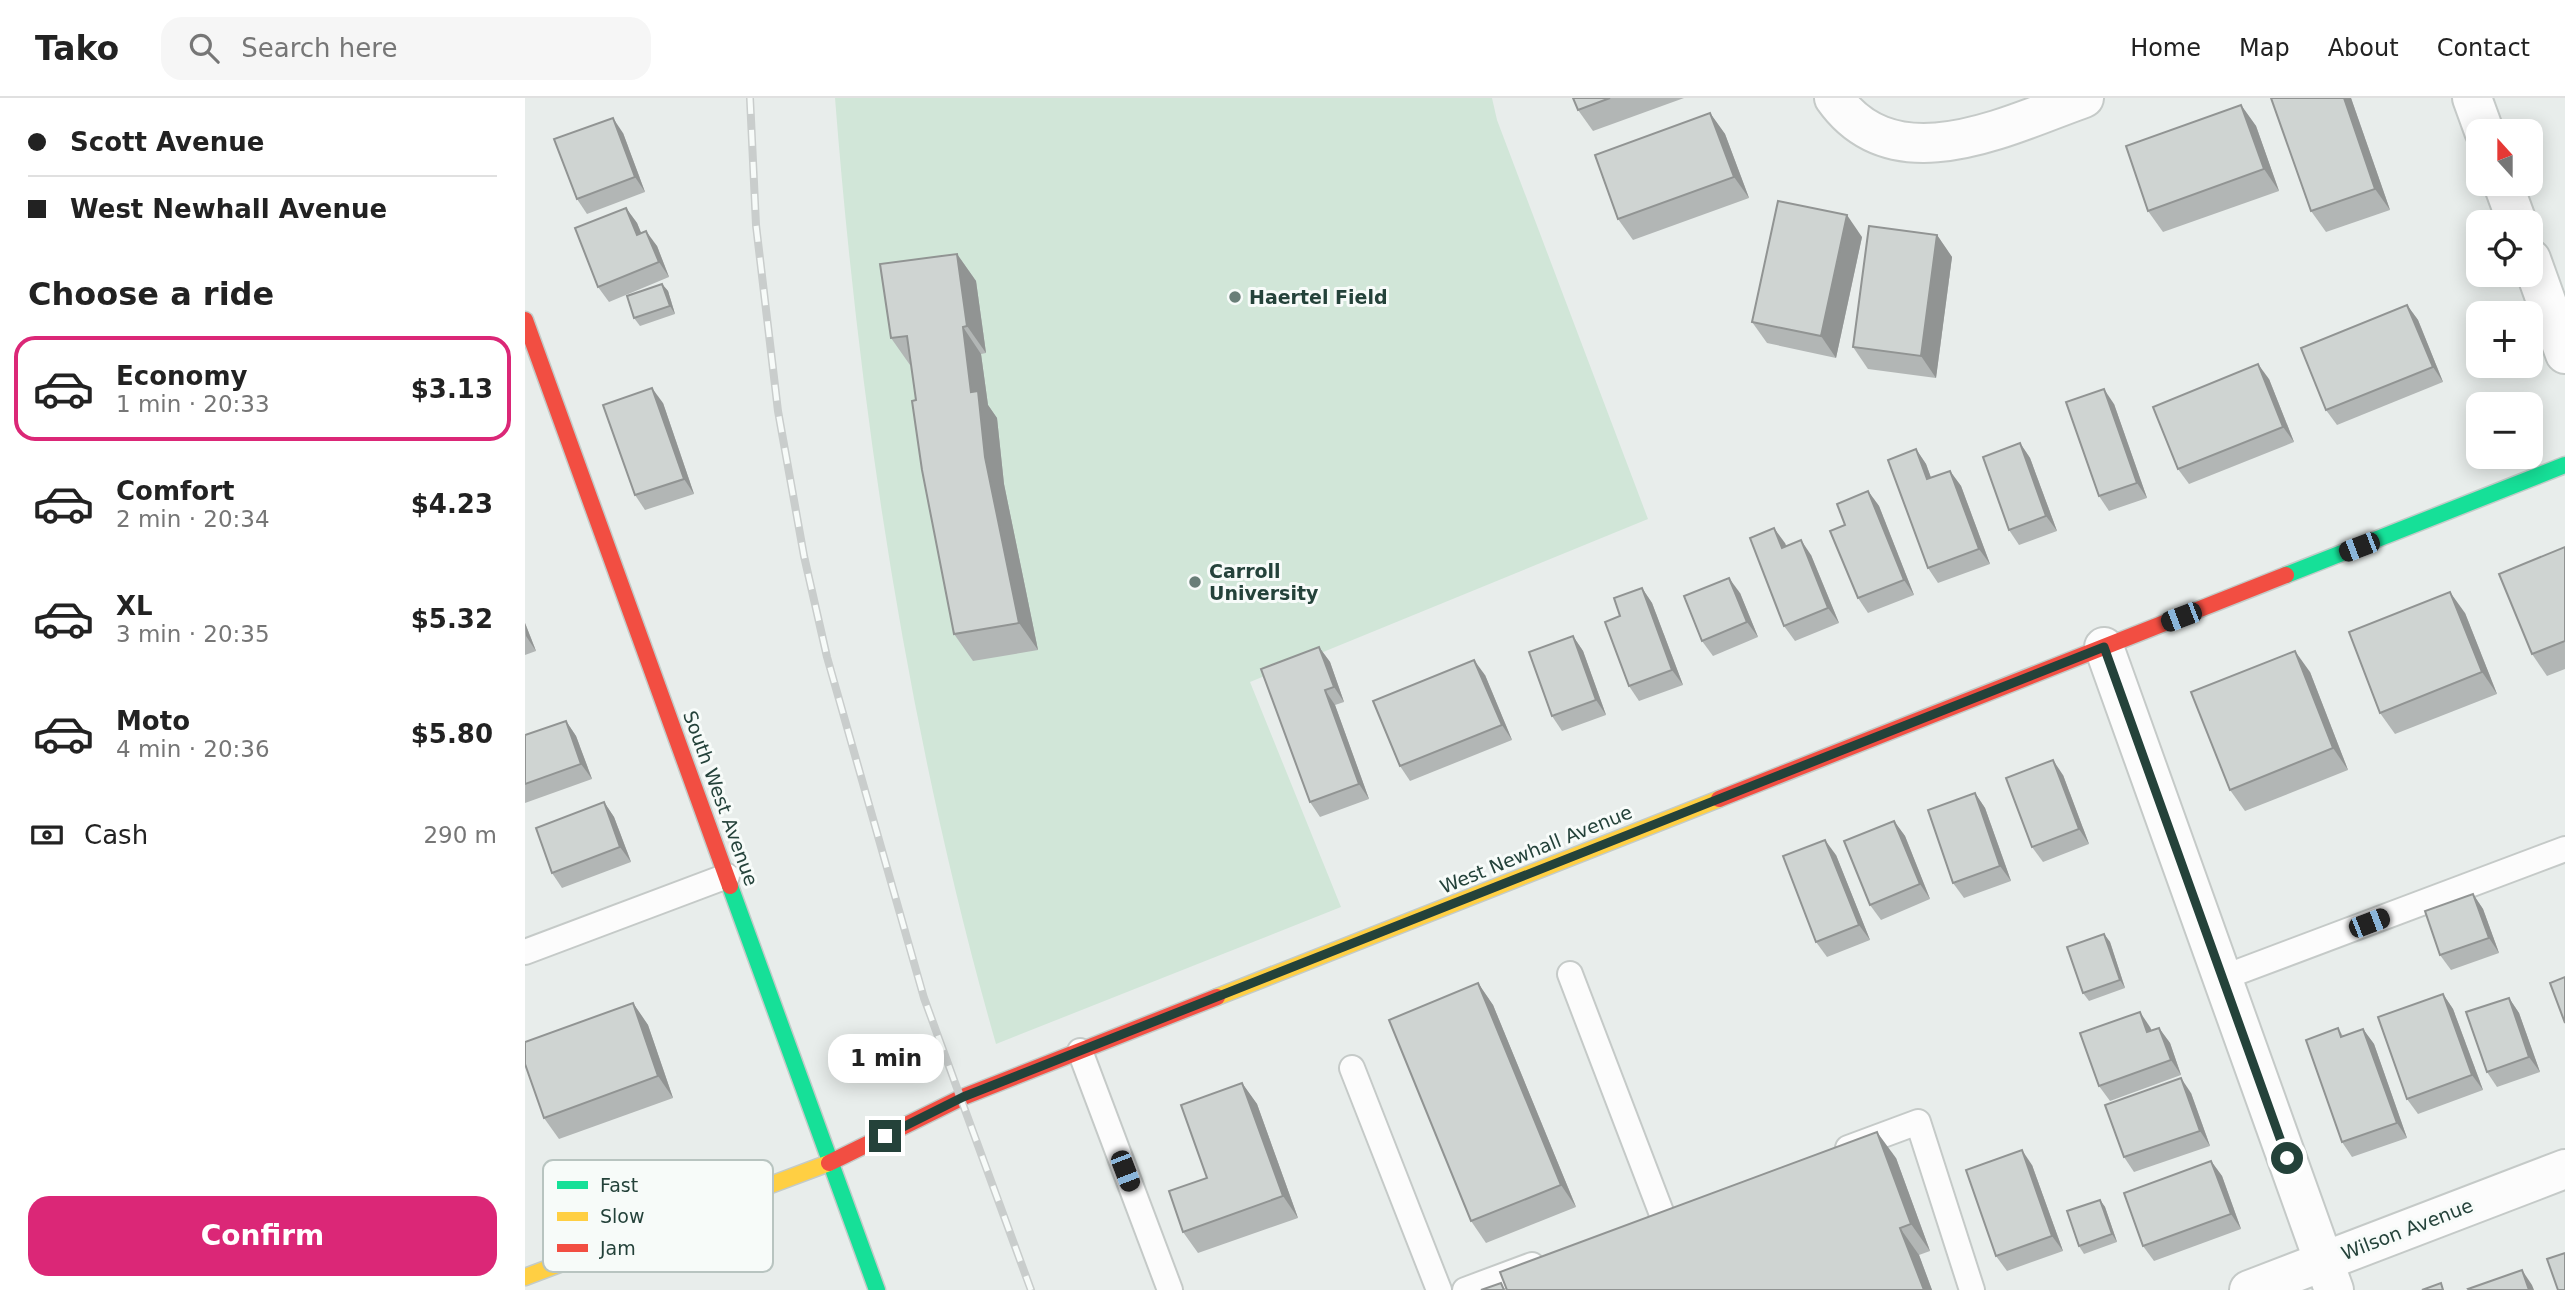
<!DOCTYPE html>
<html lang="en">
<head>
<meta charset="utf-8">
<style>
	body { margin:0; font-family:"DejaVu Sans",sans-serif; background:#f6f6f6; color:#222; height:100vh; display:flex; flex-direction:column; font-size:26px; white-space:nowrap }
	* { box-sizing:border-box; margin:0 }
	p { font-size:23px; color:#767676 }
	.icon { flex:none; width:38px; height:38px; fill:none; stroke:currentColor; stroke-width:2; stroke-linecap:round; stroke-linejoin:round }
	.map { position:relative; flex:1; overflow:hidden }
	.drawer { display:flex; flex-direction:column; background:#fff; width:525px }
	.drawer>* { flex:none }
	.guide { display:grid; align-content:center; height:154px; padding:0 28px; background:#fff }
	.needle { width:46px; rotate:339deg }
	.controls { position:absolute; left:1941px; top:21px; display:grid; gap:14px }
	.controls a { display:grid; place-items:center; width:77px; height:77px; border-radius:14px; background:#fff; box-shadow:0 4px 18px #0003; font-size:35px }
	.end { position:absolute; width:32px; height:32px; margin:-16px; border:9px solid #24423a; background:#fff; box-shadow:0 0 0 4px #fff }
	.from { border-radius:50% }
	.bubble { position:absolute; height:49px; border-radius:21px; background:#fff; box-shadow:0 4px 18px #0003; font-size:23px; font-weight:600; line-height:49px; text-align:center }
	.car { position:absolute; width:21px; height:42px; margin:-21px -10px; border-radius:9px; box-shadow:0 0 5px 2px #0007; background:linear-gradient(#222 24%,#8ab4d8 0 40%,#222 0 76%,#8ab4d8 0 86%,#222 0) }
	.guide b { display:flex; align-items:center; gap:24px; height:66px; font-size:26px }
	.guide b+b { border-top:2px solid #e0e0e0 }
	.guide i { width:18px; height:18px; background:#222 }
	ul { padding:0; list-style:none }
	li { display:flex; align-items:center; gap:21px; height:105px; margin:0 14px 10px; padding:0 14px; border:4px solid transparent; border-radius:21px }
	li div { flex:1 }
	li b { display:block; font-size:26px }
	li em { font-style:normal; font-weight:600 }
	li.selected { border-color:#db2777 }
	li>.icon { width:63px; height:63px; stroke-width:1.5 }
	h2 { padding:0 28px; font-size:32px; line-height:84px }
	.pay { display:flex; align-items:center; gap:18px; height:77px; padding:0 28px; font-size:26px }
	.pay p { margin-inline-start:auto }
	.primary-button { display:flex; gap:14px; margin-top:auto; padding:14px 28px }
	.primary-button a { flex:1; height:80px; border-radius:21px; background:#db2777; color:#fff; font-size:28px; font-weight:600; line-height:80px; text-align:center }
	header { display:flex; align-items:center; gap:42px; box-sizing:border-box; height:98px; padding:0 35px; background:#fff; border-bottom:2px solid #e0e0e0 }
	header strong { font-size:33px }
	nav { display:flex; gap:38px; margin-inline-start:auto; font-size:24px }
	.search { width:490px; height:63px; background:#f6f6f6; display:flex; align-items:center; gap:18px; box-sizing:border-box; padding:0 24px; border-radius:21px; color:#767676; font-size:26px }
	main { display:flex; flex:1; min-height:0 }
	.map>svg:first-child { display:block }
	.green { fill:#d1e6d8 }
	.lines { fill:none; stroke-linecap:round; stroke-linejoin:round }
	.lane-casing { stroke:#c5cac8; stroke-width:28 }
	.street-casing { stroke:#c5cac8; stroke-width:42 }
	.fast-casing { stroke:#c3cbc8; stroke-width:19 }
	.slow-casing { stroke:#c3cbc8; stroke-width:19 }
	.jam-casing { stroke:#c3cbc8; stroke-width:19 }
	.lane { stroke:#fcfcfc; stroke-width:24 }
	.street { stroke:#fcfcfc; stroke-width:38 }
	.fast { stroke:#16e098; stroke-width:16 }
	.slow { stroke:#ffcf43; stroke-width:16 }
	.jam { stroke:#f24e42; stroke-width:16 }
	.rail-casing { stroke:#c9cdcc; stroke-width:8 }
	.rail { stroke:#f7fbf9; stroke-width:5; stroke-dasharray:16; stroke-linecap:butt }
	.wall { fill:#b2b6b5 }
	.shaded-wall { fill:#919493 }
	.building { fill:#cfd4d2; stroke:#919493; stroke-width:2 }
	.route { stroke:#24423a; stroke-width:9 }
	.poi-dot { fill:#697e78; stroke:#f7fbf9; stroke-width:2.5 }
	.labels { text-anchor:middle; stroke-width:6; stroke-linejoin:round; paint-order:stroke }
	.poi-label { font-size:19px; font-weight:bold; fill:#24423a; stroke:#f7fbf9; text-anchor:start }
	.street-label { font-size:19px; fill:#24423a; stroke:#f7fbf9 }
	.key { fill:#f7fbf9; stroke:#b8c4c0; stroke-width:2 }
	.key-label { font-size:19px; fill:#24423a }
</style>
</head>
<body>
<header>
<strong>Tako</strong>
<div class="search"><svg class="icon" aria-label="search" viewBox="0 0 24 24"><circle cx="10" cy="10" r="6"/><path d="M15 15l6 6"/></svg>Search here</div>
<nav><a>Home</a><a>Map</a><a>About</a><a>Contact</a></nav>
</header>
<main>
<section class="drawer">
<div class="guide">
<b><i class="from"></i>Scott Avenue</b>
<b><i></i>West Newhall Avenue</b>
</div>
<h2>Choose a ride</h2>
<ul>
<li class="selected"><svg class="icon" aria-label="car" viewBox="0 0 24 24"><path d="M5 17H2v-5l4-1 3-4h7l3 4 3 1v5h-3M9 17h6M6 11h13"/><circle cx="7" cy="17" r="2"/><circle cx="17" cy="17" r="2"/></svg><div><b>Economy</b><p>1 min · 20:33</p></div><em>$3.13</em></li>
<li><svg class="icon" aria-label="car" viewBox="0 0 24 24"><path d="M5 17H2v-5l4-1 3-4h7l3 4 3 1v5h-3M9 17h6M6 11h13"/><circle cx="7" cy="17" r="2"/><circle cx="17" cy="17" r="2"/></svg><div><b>Comfort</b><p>2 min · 20:34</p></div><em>$4.23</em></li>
<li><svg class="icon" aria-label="car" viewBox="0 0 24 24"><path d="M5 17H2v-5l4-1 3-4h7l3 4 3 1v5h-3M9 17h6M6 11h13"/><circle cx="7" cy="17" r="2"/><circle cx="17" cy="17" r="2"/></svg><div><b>XL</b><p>3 min · 20:35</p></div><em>$5.32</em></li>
<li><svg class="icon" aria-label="car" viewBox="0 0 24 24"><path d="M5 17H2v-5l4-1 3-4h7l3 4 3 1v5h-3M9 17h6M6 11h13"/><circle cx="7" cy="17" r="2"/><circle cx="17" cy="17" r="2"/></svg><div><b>Moto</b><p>4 min · 20:36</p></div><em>$5.80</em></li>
</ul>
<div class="pay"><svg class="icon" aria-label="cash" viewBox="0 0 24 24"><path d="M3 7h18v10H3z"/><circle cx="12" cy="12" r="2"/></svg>Cash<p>290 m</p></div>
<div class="primary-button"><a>Confirm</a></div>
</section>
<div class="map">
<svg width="2040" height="1192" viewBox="0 0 2040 1192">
	<rect width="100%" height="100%" fill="#e8edeb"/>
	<path class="green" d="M310,0H967L972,22L1123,421L725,584L816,809L471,946C383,638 335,318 310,0Z"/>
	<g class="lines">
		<defs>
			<g id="lane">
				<polyline points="0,854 202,778"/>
				<polyline points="1045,876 1138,1119"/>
				<polyline points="1697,880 2040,751"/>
				<polyline points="555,953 645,1192"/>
				<polyline points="827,970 914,1192"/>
				<polyline points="1323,1050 1393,1024 1447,1192"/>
				<polyline points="940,1192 1007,1167"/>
			</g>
			<g id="street">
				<path d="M1309,0C1370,86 1483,27 1559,0"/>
				<polyline points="1947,0 1959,33"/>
				<polyline points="1978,86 1992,124"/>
				<polyline points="2006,161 2040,256"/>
				<polyline points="1579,549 1809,1192"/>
				<polyline points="1724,1192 2040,1071"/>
			</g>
			<g id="fast">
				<polyline points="1761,477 2040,367"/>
				<polyline points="205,788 352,1192"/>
			</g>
			<g id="slow">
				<polyline points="692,899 1194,701"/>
				<polyline points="0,1179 304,1065"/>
			</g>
			<g id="jam">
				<polyline points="0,222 205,788"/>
				<polyline points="1194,701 1761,477"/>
				<polyline points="304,1065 438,999 692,899"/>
			</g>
		</defs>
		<use href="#lane" class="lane-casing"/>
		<use href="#street" class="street-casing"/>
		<use href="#fast" class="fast-casing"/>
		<use href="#slow" class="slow-casing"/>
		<use href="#jam" class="jam-casing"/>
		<use href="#lane" class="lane"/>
		<use href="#street" class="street"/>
		<use href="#fast" class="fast"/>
		<use href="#slow" class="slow"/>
		<use href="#jam" class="jam"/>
		<defs>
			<polyline id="rail" points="225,0 231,127 253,313 279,458 302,559 399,900 506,1192"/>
		</defs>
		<use href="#rail" class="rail-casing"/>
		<use href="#rail" class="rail"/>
	</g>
	<g class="wall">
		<polygon points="1048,0 1159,0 1068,33 1053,12"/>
		<polygon points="1826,0 1865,112 1801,134 1786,113"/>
		<polygon points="1716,7 1731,28 1754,93 1638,134 1623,113"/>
		<polygon points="1185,15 1200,36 1224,100 1108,142 1093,121"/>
		<polygon points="98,35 120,94 62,116 52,101"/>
		<polygon points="101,110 112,125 116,135 132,148 144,179 84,204 73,189"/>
		<polygon points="1412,137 1427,159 1411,280 1343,271 1328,249"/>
		<polygon points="1337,139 1311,260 1242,245 1227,224"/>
		<polygon points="432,156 451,183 461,255 456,256 463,307 472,320 479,386 513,552 448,563 429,536 386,267 385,267 366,240"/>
		<polygon points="137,186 143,193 150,216 115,228 109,220"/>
		<polygon points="1882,207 1893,222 1918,284 1812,327 1801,312"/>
		<polygon points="1744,281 1769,344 1664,386 1653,371"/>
		<polygon points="138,305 169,396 120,412 110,397"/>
		<polygon points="1589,306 1622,400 1584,413 1574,398"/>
		<polygon points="1495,345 1505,360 1532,433 1494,447 1484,432"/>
		<polygon points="1391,351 1401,366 1406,380 1425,373 1436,388 1465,466 1413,485 1403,470"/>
		<polygon points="1343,393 1354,408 1389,497 1343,515 1333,500 1320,427"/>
		<polygon points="1260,445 1261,448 1286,457 1314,525 1270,543 1259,528"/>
		<polygon points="2040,449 2040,571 2022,578 2007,556"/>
		<polygon points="1117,490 1127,505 1158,587 1114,603 1104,588 1095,518"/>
		<polygon points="1215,495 1233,539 1188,558 1177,543"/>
		<polygon points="1940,515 1972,596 1870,636 1855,615"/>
		<polygon points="0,525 11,553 0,557"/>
		<polygon points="1048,538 1058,553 1081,617 1037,633 1027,618"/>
		<polygon points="794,549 805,564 819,604 810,607 844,701 795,719 785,704"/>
		<polygon points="1785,574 1823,672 1720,713 1705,692"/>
		<polygon points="960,577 987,642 885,683 875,668"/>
		<polygon points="41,623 51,638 67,681 0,705 0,637"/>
		<polygon points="1538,677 1564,746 1518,764 1507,749"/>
		<polygon points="1450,695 1460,710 1486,783 1439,800 1428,785"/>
		<polygon points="79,704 89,719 106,764 37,790 27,775"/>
		<polygon points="1369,723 1380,738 1405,801 1356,822 1345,807"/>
		<polygon points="1311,757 1345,842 1302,859 1291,844"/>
		<polygon points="1948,796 1958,811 1974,855 1926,872 1915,857"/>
		<polygon points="1579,836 1585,844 1600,890 1564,903 1558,895"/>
		<polygon points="953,885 968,907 1051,1109 961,1145 946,1123"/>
		<polygon points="1918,896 1928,911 1958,992 1893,1016 1882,1001"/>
		<polygon points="1984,900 1994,915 2015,974 1972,989 1962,974"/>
		<polygon points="108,905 123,927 148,1000 34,1041 19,1020"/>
		<polygon points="1625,929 1627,933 1634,930 1645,945 1656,977 1585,1003 1574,988"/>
		<polygon points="1813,930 1818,938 1838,931 1849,946 1882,1040 1827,1059 1817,1044"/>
		<polygon points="717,985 732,1006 773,1120 673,1155 658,1134 682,1080"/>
		<polygon points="1666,995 1685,1048 1609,1074 1599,1059"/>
		<polygon points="1371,1060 1405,1153 1394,1157 1407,1192 982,1192"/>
		<polygon points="1686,1063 1697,1078 1716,1131 1629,1163 1618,1148"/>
		<polygon points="1507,1067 1538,1153 1482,1173 1471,1158"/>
		<polygon points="1575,1102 1580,1109 1592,1144 1559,1156 1554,1148"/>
	</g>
	<g class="shaded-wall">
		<polygon points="1819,0 1826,0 1865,112 1850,91"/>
		<polygon points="1716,7 1731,28 1754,93 1739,71"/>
		<polygon points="1185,15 1200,36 1224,100 1209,79"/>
		<polygon points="88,20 98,35 120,94 110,79"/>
		<polygon points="101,110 112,125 123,151 112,137"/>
		<polygon points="1322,117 1337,139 1311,260 1296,238"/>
		<polygon points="121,133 132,148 144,179 134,164"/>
		<polygon points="1412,137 1427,159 1411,280 1396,258"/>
		<polygon points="432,156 451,183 461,255 442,228"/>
		<polygon points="137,186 143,193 150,216 145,208"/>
		<polygon points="1882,207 1893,222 1918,284 1908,269"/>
		<polygon points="438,229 456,256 463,307 472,320 479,386 513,552 494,525 446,294"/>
		<polygon points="1733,266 1744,281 1769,344 1758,329"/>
		<polygon points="127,290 138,305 169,396 159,381"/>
		<polygon points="1579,291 1589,306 1622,400 1612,385"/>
		<polygon points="1495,345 1505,360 1532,433 1521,418"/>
		<polygon points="1391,351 1401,366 1412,396 1402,381"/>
		<polygon points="1425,373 1436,388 1465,466 1454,451"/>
		<polygon points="1343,393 1354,408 1389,497 1379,482"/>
		<polygon points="1249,430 1260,445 1267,465 1257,450"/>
		<polygon points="1276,442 1286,457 1314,525 1303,510"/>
		<polygon points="1204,480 1215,495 1233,539 1222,524"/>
		<polygon points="1117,490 1127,505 1158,587 1147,572"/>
		<polygon points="1925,494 1940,515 1972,596 1957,574"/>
		<polygon points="0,525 11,553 1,538"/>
		<polygon points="1048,538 1058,553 1081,617 1071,602"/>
		<polygon points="794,549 805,564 819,604 809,589"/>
		<polygon points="1770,553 1785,574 1823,672 1808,650"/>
		<polygon points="949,562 960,577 987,642 977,627"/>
		<polygon points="800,592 810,607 844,701 834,686"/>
		<polygon points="41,623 51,638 67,681 56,666"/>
		<polygon points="1528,662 1538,677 1564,746 1554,731"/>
		<polygon points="1450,695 1460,710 1486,783 1475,768"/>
		<polygon points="79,704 89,719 106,764 95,749"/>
		<polygon points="1369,723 1380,738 1405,801 1395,786"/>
		<polygon points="1300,742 1311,757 1345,842 1334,827"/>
		<polygon points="1948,796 1958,811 1974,855 1964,840"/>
		<polygon points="1579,836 1585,844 1600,890 1595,882"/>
		<polygon points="953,885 968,907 1051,1109 1036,1087"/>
		<polygon points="1918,896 1928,911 1958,992 1947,977"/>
		<polygon points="1984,900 1994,915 2015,974 2004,959"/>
		<polygon points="108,905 123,927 148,1000 133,978"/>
		<polygon points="1615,914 1625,929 1633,949 1622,934"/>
		<polygon points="1634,930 1645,945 1656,977 1646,962"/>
		<polygon points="1838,931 1849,946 1882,1040 1872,1025"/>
		<polygon points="1656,980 1666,995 1685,1048 1675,1033"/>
		<polygon points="717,985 732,1006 773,1120 758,1098"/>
		<polygon points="1352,1034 1371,1060 1405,1153 1386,1126"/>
		<polygon points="1497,1052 1507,1067 1538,1153 1527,1138"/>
		<polygon points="1686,1063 1697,1078 1716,1131 1706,1116"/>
		<polygon points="1575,1102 1580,1109 1592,1144 1587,1136"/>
		<polygon points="1375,1130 1394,1157 1407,1192 1399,1192"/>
		<polygon points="1997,1172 2007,1187 2009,1192 2004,1192"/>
	</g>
	<g class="building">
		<polygon points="1048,0 1085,0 1053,12"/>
		<polygon points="1746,0 1819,0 1850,91 1786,113"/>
		<polygon points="1716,7 1739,71 1623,113 1601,48"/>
		<polygon points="1185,15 1209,79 1093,121 1070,57"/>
		<polygon points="88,20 110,79 52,101 29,41"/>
		<polygon points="1253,103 1322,117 1296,238 1227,224"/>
		<polygon points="101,110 112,137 121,133 134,164 73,189 50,130"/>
		<polygon points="1344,128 1412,137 1396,258 1328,249"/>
		<polygon points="432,156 442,228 438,229 446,294 453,293 460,359 494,525 429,536 397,372 387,303 391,302 382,238 366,240 355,166"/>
		<polygon points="137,186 145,208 109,220 102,198"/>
		<polygon points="1882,207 1908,269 1801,312 1776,250"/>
		<polygon points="1733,266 1758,329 1653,371 1628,309"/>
		<polygon points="127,290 159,381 110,397 78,307"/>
		<polygon points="1579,291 1612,385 1574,398 1541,304"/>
		<polygon points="1495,345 1521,418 1484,432 1458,359"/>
		<polygon points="1391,351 1402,381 1425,373 1454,451 1403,470 1363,362"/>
		<polygon points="1343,393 1379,482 1333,500 1305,433 1320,427 1312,406"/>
		<polygon points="1249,430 1257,450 1276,442 1303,510 1259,528 1225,440"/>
		<polygon points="2040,449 2040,543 2007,556 1974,476"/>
		<polygon points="1204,480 1222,524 1177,543 1159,498"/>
		<polygon points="1117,490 1147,572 1104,588 1080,524 1095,518 1089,500"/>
		<polygon points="1925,494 1957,574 1855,615 1824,534"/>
		<polygon points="1048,538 1071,602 1027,618 1004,554"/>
		<polygon points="794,549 809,589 800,592 834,686 785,704 736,571"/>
		<polygon points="1770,553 1808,650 1705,692 1666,594"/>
		<polygon points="949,562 977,627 875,668 848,603"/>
		<polygon points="41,623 56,666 0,686 0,637"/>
		<polygon points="1528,662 1554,731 1507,749 1481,680"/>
		<polygon points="1450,695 1475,768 1428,785 1403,712"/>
		<polygon points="79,704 95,749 27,775 11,730"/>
		<polygon points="1369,723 1395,786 1345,807 1319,743"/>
		<polygon points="1300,742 1334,827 1291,844 1258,758"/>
		<polygon points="1948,796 1964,840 1915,857 1900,813"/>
		<polygon points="1579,836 1595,882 1558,895 1542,849"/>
		<polygon points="2040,879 2040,925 2025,885"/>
		<polygon points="953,885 1036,1087 946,1123 864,922"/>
		<polygon points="1918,896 1947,977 1882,1001 1853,919"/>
		<polygon points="1984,900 2004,959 1962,974 1941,914"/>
		<polygon points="108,905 133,978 19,1020 0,966 0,944"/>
		<polygon points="1615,914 1622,934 1634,930 1646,962 1574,988 1555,935"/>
		<polygon points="1813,930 1816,939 1838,931 1872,1025 1817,1044 1781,942"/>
		<polygon points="1656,980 1675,1033 1599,1059 1580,1007"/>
		<polygon points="717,985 758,1098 658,1134 644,1093 682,1080 656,1007"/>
		<polygon points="1352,1034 1386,1126 1375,1130 1399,1192 982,1192 975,1174"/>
		<polygon points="1497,1052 1527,1138 1471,1158 1441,1072"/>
		<polygon points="1686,1063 1706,1116 1618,1148 1599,1095"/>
		<polygon points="1575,1102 1587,1136 1554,1148 1542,1113"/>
		<polygon points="2040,1155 2040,1192 2033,1192 2022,1161"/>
		<polygon points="1997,1172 2004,1192 1944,1192 1943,1191"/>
		<polygon points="976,1185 979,1192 956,1192"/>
		<polygon points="1916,1185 1918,1192 1897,1192"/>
	</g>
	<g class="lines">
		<polyline class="route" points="360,1038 438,999 1579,549 1762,1060"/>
	</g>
	<g class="poi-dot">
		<circle cx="710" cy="199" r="7"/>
		<circle cx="670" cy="484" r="7"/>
	</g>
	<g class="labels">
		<g class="poi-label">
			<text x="724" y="206">Haertel Field</text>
			<text x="684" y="480">Carroll<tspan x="684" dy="22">University</tspan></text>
		</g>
		<g class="street-label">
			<text transform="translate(196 700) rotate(70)" y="7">South West Avenue</text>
			<text transform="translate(1011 751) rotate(-22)" y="7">West Newhall Avenue</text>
			<text transform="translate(1882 1131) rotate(-21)" y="7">Wilson Avenue</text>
		</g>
	</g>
	<rect x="18" y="1062" width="230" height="112" rx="10" class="key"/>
	<rect x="32" y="1083" width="31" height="8" fill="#16e098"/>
	<rect x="32" y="1114" width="31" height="9" fill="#ffcf43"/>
	<rect x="32" y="1146" width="31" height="8" fill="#f24e42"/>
	<g class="key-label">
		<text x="75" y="1094">Fast</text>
		<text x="75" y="1125">Slow</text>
		<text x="75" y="1157">Jam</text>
	</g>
</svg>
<div class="controls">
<a><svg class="needle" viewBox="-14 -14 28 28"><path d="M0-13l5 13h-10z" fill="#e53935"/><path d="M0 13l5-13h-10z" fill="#767676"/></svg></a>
<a><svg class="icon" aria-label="locate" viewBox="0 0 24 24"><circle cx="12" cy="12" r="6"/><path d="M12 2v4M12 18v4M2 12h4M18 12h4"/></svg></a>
<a>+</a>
<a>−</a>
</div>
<i class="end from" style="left:1762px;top:1060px"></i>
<i class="end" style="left:360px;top:1038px"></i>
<div class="bubble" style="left:303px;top:936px;width:116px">1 min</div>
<i class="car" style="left:1834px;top:449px;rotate:249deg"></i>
<i class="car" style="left:1656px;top:519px;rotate:249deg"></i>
<i class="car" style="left:1844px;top:825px;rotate:69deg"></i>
<i class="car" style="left:600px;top:1073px;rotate:159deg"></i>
</div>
</main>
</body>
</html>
